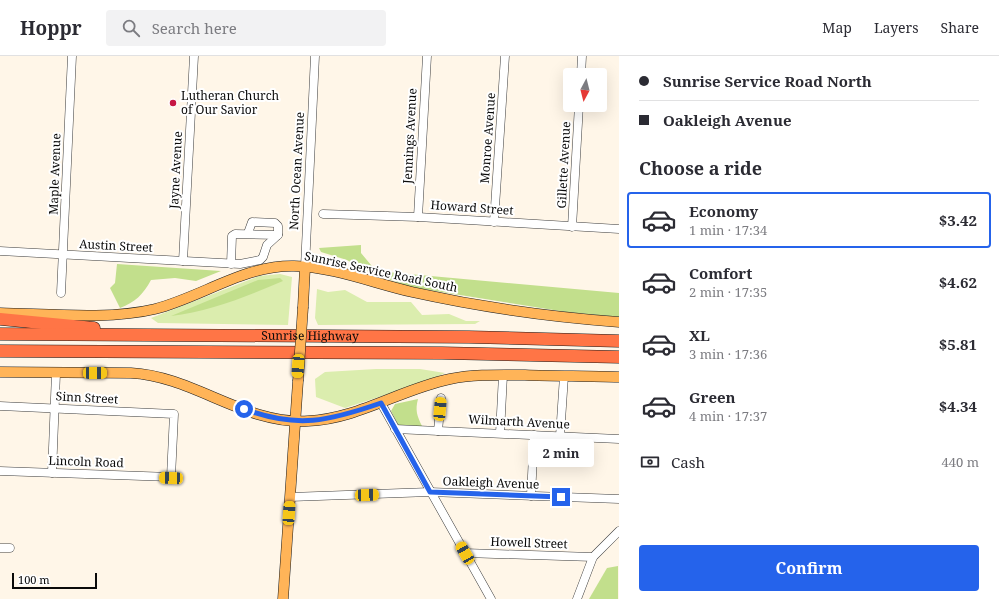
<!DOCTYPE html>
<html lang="en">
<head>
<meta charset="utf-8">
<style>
	body { margin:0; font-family:"Noto Serif",serif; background:#f2f2f3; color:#2b2b33; height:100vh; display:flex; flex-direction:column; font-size:15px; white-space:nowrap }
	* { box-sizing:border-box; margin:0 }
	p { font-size:13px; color:#7c7c81 }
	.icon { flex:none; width:22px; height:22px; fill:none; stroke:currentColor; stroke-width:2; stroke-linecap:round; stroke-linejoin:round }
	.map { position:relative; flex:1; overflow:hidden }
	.drawer { display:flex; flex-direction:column; background:#fff; width:380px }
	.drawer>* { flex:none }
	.top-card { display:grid; align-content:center; height:88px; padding:0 20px; background:#fff }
	.needle { width:26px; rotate:187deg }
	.tools { position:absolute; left:563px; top:12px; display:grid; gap:8px }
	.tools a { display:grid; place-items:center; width:44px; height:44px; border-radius:4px; background:#fff; box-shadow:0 4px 16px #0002; font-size:20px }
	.scale { position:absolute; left:12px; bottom:10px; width:85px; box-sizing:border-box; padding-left:4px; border:2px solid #0a0a0a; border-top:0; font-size:11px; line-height:14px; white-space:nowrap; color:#0a0a0a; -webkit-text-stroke:3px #fff; paint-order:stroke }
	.end { position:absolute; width:18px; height:18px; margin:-9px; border:5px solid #2563eb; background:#fff; box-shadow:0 0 0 2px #fff }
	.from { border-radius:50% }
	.bubble { position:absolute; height:28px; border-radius:4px; background:#fff; box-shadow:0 4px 16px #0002; font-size:13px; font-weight:700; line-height:28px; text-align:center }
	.car { position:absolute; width:12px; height:24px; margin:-12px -6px; border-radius:5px; box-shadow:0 0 3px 1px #0007; background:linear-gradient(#f5c518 24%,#345 0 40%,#f5c518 0 76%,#345 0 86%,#f5c518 0) }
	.top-card b { display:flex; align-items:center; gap:14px; height:38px; font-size:15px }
	.top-card b+b { border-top:1px solid #e1e1e2 }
	.top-card i { width:10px; height:10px; background:#2b2b33 }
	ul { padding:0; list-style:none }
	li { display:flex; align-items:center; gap:12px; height:56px; margin:0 8px 6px; padding:0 12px; border:2px solid transparent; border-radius:4px }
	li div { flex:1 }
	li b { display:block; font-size:15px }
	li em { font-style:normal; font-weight:700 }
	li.on { border-color:#2563eb }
	li>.icon { width:36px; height:36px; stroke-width:1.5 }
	h2 { padding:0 20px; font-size:18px; line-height:48px }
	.pay { display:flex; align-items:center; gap:10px; height:44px; padding:0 20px; font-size:15px }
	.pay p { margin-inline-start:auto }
	.action { display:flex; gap:8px; margin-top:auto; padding:8px 20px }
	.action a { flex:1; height:46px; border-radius:4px; background:#2563eb; color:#fff; font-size:16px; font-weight:700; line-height:46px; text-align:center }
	header { display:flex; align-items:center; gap:24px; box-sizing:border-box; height:56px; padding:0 20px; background:#fff; border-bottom:1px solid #e1e1e2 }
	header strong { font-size:19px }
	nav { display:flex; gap:22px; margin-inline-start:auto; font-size:14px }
	.search { width:280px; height:36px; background:#f2f2f3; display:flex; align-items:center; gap:10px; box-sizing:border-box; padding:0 14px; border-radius:4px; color:#7c7c81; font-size:15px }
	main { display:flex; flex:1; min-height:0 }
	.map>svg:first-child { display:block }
	.green { fill:#dbedae }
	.forest { fill:#c2df8c }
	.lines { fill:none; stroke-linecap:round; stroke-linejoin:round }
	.minor-casing { stroke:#3d3d3d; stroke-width:9 }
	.major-casing { stroke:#1b1b1b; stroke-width:11 }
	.highway-casing { stroke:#1b1b1b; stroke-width:13 }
	.minor { stroke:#fff; stroke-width:8 }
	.major { stroke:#ffb458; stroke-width:10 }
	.highway { stroke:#ff7546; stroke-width:12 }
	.major-bridge-casing { stroke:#1b1b1b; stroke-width:11; stroke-linecap:butt }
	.major-bridge { stroke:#ffb458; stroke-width:10 }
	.route { stroke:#2563eb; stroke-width:5 }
	.poi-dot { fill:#c71643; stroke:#fff; stroke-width:1.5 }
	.labels { text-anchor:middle; stroke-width:4; stroke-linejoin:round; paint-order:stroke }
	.poi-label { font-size:12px; fill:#0a0a0a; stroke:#fff; text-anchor:start }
	.street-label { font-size:12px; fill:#0a0a0a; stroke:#fff }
</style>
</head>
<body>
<header>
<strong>Hoppr</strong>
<div class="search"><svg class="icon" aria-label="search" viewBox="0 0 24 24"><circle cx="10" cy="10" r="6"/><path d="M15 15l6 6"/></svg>Search here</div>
<nav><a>Map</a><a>Layers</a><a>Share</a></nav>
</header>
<main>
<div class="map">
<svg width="619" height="543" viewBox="0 0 619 543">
	<rect width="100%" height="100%" fill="#fff6e8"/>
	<g class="green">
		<polygon points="280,218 292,221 288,269 158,267 151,262 259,220"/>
		<polygon points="317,233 328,236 345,234 367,246 411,246 422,259 449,258 466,265 480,265 475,268 318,269 315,262"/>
		<polygon points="376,313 420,313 445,317 428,325 345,352 316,341 315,323 325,316"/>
	</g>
	<g class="forest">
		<polygon points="361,189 361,197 376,215 619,237 619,261 566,256 410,231 363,214 347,204 321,196 319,192"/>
		<path d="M117,208L221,215L196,225L175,222L151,224C143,239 135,246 120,252L110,232L115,227Z"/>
		<path d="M280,222L283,225C248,240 209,256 171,260L258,224Z"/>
		<path d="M418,343C415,354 417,360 422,370L399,371L391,355L395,348Z"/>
		<polygon points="618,510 618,543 589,543 607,512"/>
	</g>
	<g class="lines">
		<defs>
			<g id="minor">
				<polyline points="581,19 582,0"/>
				<polyline points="323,158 418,161 619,173"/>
				<polyline points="418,161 427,0"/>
				<polyline points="494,166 505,0"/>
				<polyline points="572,171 579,49"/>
				<polyline points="0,195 240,208 260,204 263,201 267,189 278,179 278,170 275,167 252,166 248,177"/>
				<polyline points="183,205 194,0"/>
				<polyline points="231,208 232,180 235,178 278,179"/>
				<polyline points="305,211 315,0"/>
				<polyline points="61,237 72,0"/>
				<polyline points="381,347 491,543"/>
				<polyline points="0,350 174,358 171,421 0,415"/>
				<polyline points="395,373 619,383"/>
				<polyline points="438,375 441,342"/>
				<polyline points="500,377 503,319"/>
				<polyline points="560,380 564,320"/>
				<polyline points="52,417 56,317"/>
				<polyline points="531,440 534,379"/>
				<polyline points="290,441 430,436 619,443"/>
				<polyline points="0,492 10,492"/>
				<polyline points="465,497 593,501"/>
				<polyline points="577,543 593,501 619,475"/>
			</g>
			<g id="major">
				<polyline points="303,251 305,211"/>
				<path d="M0,257C48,258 110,264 155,253C202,241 244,209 294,210C334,211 373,227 412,236C480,251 549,261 619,266"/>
				<path d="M0,316L131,317C193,320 245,369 308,365C358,363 401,333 450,323C475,318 500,319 525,319C556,320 588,320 619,321"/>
				<polyline points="283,543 298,325"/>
			</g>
			<g id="highway">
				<polyline points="0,263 94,272"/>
				<path id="s1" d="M0,278L469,281L619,285"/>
				<polyline points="0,295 442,297 619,301"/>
			</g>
		</defs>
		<use href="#minor" class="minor-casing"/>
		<use href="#major" class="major-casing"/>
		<use href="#highway" class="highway-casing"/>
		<use href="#minor" class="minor"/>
		<use href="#major" class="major"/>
		<use href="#highway" class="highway"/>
		<defs>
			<polyline id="major-bridge" points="298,325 303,251"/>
		</defs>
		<use href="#major-bridge" class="major-bridge-casing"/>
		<use href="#major-bridge" class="major-bridge"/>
	</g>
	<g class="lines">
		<path class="route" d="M244,353C297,373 329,365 381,347L430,436L561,441"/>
	</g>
	<circle class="poi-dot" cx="173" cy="47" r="4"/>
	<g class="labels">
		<g class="poi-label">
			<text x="181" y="44">Lutheran Church<tspan x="181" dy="14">of Our Savior</tspan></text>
		</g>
		<g class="street-label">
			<text transform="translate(410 80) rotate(-87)" y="4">Jennings Avenue</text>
			<text transform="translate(488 82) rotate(-86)" y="4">Monroe Avenue</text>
			<text transform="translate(564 109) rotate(-87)" y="4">Gillette Avenue</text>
			<text transform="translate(176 114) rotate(-87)" y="4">Jayne Avenue</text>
			<text transform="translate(297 115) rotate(-87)" y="4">North Ocean Avenue</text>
			<text transform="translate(55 118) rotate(-88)" y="4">Maple Avenue</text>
			<text transform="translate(472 152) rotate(4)" y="4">Howard Street</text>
			<text transform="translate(116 190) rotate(3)" y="4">Austin Street</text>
			<text transform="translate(381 216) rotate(12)" y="4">Sunrise Service Road South</text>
			<text dy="4" stroke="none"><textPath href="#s1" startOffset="310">Sunrise Highway</textPath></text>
			<text transform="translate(87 342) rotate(3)" y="4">Sinn Street</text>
			<text transform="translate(519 366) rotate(3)" y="4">Wilmarth Avenue</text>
			<text transform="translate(86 406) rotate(2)" y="4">Lincoln Road</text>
			<text transform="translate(491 427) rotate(2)" y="4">Oakleigh Avenue</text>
			<text transform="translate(529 487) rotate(2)" y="4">Howell Street</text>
		</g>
	</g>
</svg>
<div class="tools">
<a><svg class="needle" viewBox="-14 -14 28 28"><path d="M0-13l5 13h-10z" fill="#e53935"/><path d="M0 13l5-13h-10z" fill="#7c7c81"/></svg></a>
</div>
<div class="scale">100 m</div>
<i class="end from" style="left:244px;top:353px"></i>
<i class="end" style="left:561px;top:441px"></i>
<div class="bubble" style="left:528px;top:383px;width:66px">2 min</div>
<i class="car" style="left:298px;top:310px;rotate:184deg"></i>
<i class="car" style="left:95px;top:317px;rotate:90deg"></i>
<i class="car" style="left:440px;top:353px;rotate:5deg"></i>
<i class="car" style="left:171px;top:422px;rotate:272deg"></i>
<i class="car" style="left:367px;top:439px;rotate:88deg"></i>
<i class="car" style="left:289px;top:457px;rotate:4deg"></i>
<i class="car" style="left:465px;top:497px;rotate:330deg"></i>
</div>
<section class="drawer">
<div class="top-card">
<b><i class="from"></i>Sunrise Service Road North</b>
<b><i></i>Oakleigh Avenue</b>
</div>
<h2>Choose a ride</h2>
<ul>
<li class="on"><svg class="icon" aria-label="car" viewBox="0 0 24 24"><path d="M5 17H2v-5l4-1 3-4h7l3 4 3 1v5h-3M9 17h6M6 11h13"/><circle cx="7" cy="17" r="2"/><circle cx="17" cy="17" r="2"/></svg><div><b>Economy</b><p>1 min · 17:34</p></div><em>$3.42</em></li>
<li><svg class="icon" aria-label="car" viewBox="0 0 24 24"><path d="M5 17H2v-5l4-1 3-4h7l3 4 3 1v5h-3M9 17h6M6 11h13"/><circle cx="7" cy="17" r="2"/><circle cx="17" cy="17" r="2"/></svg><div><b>Comfort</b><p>2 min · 17:35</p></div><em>$4.62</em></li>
<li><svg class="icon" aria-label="car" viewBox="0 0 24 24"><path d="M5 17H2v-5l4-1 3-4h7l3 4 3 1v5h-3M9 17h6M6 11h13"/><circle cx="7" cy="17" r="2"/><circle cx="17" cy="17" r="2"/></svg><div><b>XL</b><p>3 min · 17:36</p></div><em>$5.81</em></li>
<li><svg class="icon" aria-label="car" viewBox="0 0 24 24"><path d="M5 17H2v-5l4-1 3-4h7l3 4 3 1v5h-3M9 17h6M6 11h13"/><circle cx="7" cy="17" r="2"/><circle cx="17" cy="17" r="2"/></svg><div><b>Green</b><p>4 min · 17:37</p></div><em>$4.34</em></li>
</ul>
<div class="pay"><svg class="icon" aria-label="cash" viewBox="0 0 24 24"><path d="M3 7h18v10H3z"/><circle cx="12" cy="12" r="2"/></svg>Cash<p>440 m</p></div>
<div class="action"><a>Confirm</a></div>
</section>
</main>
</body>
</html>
